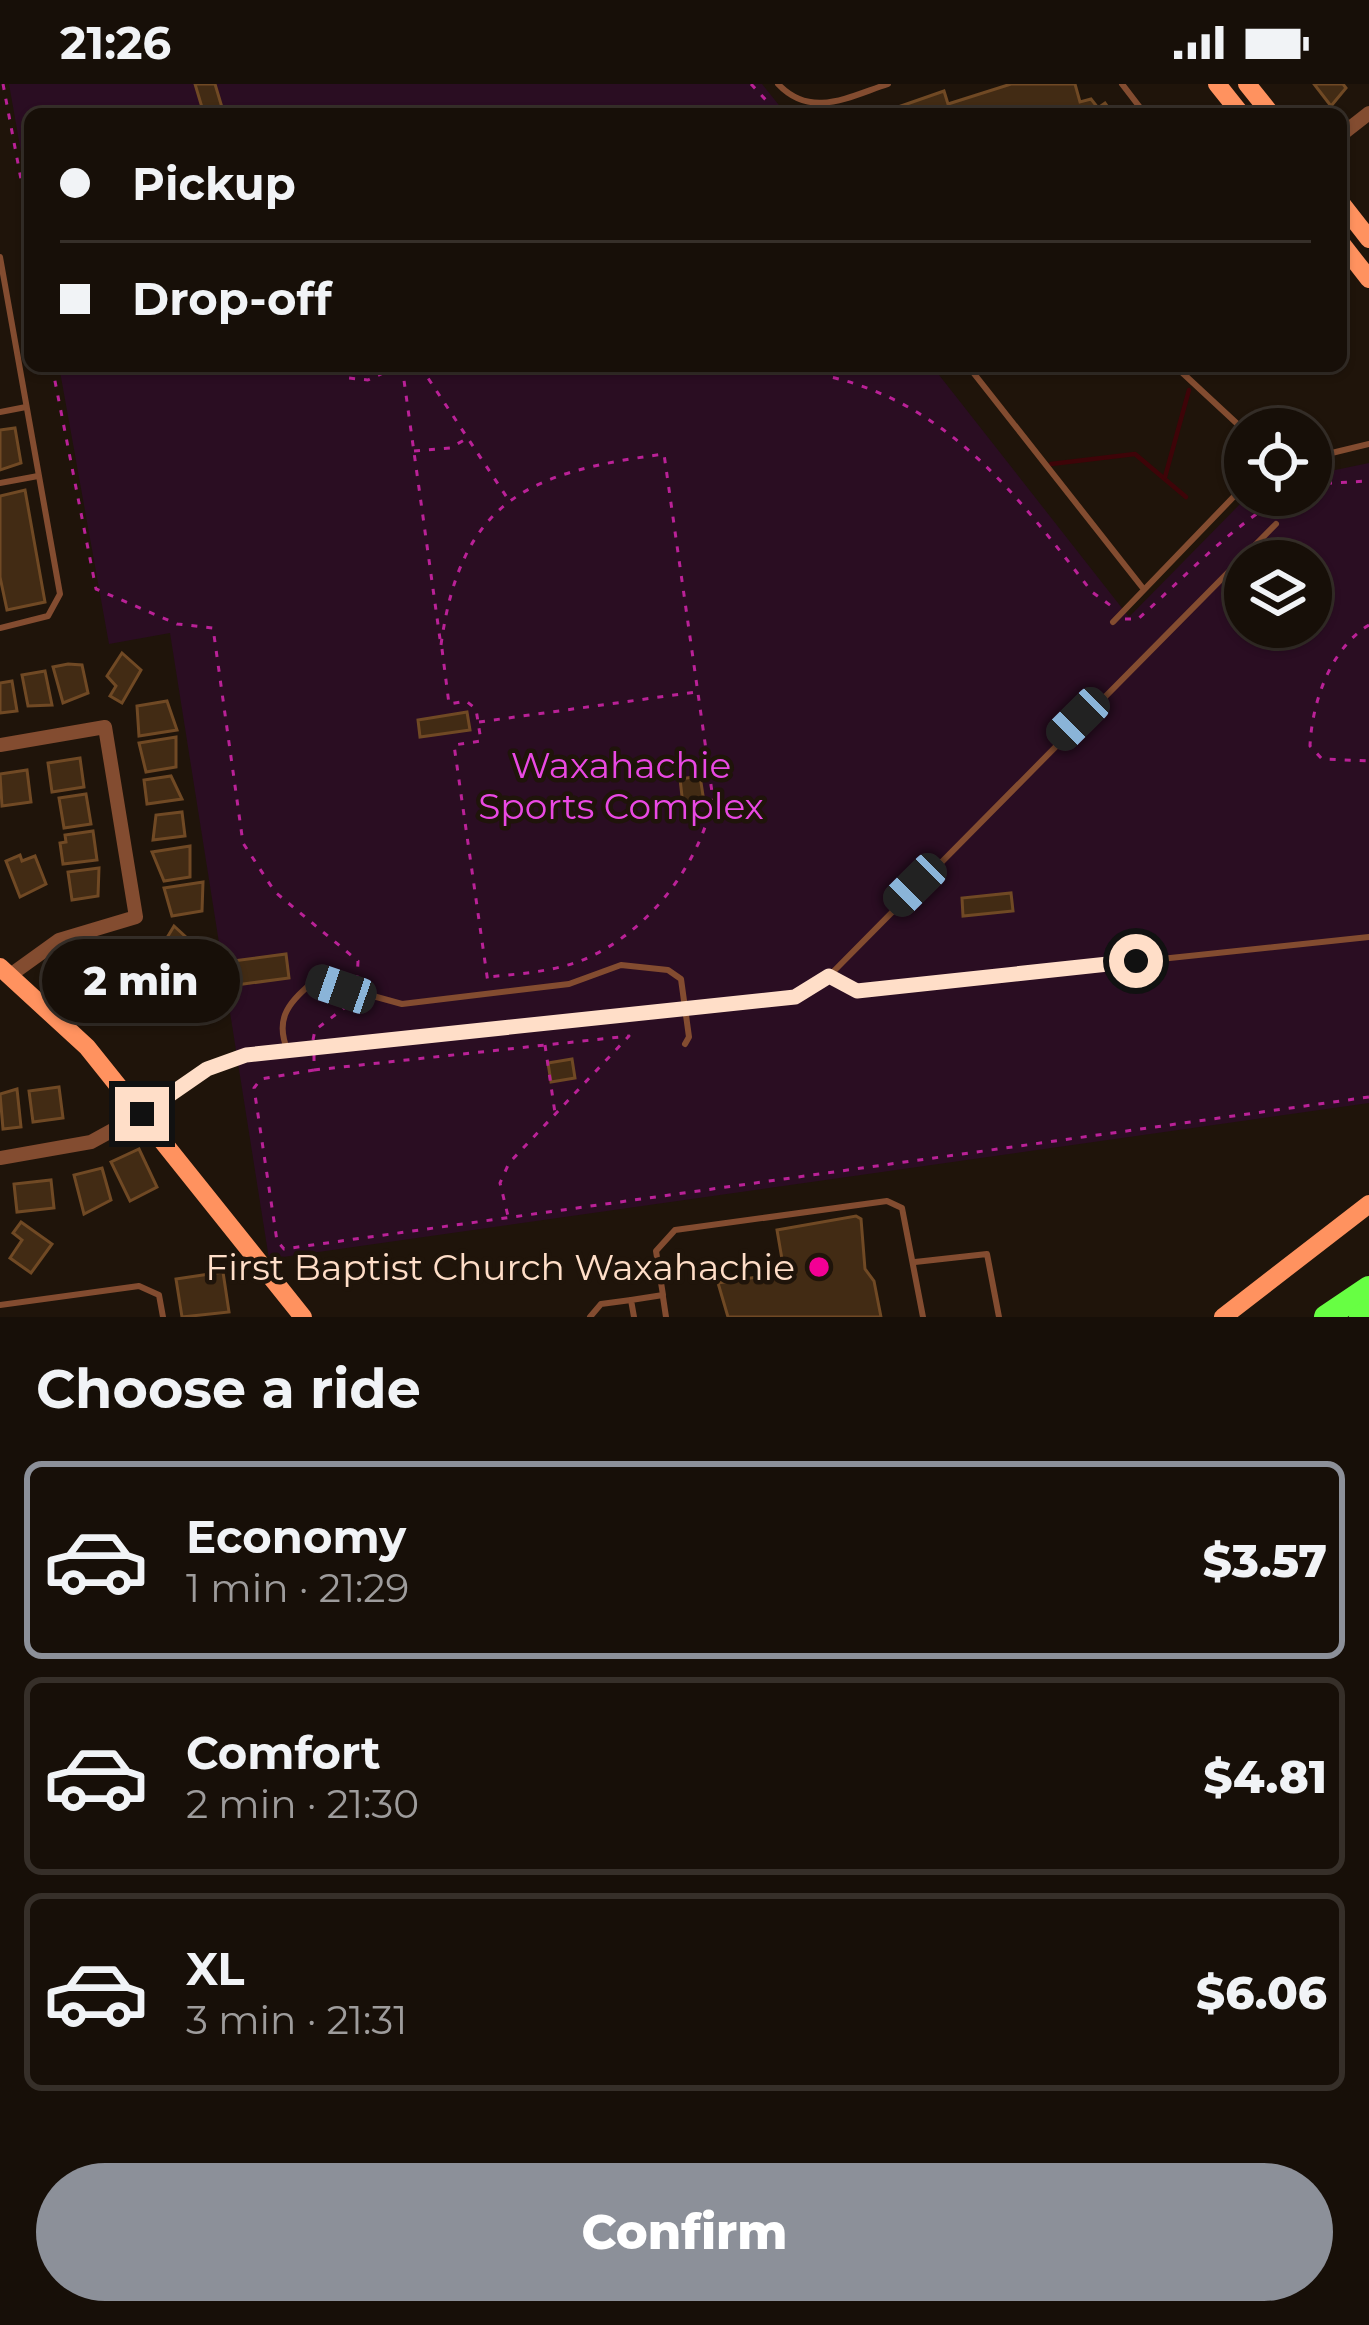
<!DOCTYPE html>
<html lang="en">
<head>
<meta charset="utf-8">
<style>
	body { margin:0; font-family:Montserrat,sans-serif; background:#241d16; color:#f1f3f6; height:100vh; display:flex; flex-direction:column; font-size:45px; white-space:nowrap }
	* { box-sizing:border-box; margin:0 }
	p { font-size:39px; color:#9e9c9c }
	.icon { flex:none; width:66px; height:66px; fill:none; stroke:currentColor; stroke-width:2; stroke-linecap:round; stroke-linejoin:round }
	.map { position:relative; height:1233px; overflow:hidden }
	.side { display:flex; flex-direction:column; background:#170f08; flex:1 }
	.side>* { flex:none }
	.banner { position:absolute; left:24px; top:24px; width:1323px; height:264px; border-radius:18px; box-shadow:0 3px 9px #0004,0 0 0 3px #362f29; display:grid; align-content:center; height:264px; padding:0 36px; background:#170f08 }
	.fabs { position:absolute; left:1224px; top:324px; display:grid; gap:24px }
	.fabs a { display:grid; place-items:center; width:108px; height:108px; border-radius:50%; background:#170f08; box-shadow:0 3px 9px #0004,0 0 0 3px #362f29; font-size:60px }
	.end { position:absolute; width:54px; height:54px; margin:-27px; border:15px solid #ffdec8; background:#111; box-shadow:0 0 0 6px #111 }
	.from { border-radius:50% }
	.bubble { position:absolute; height:84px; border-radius:42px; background:#170f08; box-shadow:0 3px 9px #0004,0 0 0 3px #362f29; font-size:39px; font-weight:800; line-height:84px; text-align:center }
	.car { position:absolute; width:36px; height:72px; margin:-36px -18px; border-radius:15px; box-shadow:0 0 9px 3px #0007; background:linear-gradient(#222 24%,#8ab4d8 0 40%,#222 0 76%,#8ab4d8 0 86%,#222 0) }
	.banner b { display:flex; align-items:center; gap:42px; height:114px; font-size:45px }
	.banner b+b { border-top:3px solid #362f29 }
	.banner i { width:30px; height:30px; background:#f1f3f6 }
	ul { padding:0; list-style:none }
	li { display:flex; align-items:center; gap:36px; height:198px; margin:0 24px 18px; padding:0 12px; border:6px solid #362f29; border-radius:18px }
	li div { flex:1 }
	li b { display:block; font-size:45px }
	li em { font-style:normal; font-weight:800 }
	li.active { border-color:#8c9099 }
	li>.icon { width:108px; height:108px; stroke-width:1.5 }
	h2 { padding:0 36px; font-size:54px; line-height:144px }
	.button { display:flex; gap:24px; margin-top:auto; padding:24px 36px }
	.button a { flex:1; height:138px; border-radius:72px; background:#8c9099; color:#fff; font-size:48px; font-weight:800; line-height:138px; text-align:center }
	.status { display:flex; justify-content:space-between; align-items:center; height:84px; padding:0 60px; background:#170f08; direction:ltr }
	.status svg { height:33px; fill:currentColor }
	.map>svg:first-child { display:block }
	.green { fill:#2a0d22; fill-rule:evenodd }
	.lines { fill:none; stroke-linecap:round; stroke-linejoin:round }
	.stream { stroke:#3e0408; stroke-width:4.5 }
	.building { fill:#422b14; stroke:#704924; stroke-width:3 }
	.path { stroke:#ba2197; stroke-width:3; stroke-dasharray:6 9; stroke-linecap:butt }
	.lane { stroke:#834c30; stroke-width:6 }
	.street { stroke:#834c30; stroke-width:14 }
	.secondary { stroke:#ff925f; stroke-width:18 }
	.highway { stroke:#67ff43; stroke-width:24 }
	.route { stroke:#ffdec8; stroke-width:15 }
	.poi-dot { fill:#f30094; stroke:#1f140a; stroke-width:4.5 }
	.labels { text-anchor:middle; stroke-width:9; stroke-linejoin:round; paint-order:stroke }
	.park-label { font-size:36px; fill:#ea49e3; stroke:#1f140a }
	.poi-label { font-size:36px; fill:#ffdec8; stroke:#1f140a; text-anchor:end }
</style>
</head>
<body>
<div class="status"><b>21:26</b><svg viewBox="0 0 49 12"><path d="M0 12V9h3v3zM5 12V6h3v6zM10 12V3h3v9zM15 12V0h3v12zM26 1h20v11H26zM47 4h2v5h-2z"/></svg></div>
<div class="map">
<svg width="1369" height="1233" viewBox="0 0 1369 1233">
	<rect width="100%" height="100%" fill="#1f140a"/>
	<g class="green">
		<polygon points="9,0 762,0 786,30 30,30 30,119"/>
		<path d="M59,282H932L1129,533L1241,419L1256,411H1311V391L1369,379V1019L269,1175L170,549L109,560ZM1245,477H1311V543H1245Z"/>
	</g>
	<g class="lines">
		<g class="stream">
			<polyline points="1051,380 1135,370 1186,413"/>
			<polyline points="1165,393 1189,306"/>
		</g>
	</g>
	<g class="building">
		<polygon points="195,0 215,0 224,30 204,30"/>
		<polygon points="1011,0 1075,0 1080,18 1091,15 1098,24 1105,19 1113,30 878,30 944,7 948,20"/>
		<polygon points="1314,0 1343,0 1346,4 1331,22"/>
		<polygon points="15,344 21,379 0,386 0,346"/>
		<polygon points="25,406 45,518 7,526 0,493 0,412"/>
		<polygon points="122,569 141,586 122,619 110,612 116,602 107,592"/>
		<polygon points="68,580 82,581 88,609 63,619 53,583"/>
		<polygon points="45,587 52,621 28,622 22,591"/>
		<polygon points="12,597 17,627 0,629 0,599"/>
		<polygon points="167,617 177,646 139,652 137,622"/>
		<polygon points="467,628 470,646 420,653 418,636"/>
		<polygon points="176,653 176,683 146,688 139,659"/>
		<polygon points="80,674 84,703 52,708 48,679"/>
		<polygon points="27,686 31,718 2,722 0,690"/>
		<polygon points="171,692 182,715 147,720 144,696"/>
		<polygon points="700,692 704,718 683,721 680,695"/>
		<polygon points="86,710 91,740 64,744 59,714"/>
		<polygon points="182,728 185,752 153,756 156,731"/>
		<polygon points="93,747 97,776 63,780 60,759 66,758 65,751"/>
		<polygon points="190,762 190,793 164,797 152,768"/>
		<polygon points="20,771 22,777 35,772 46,800 20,813 6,777"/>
		<polygon points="99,784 98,812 72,816 68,788"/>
		<polygon points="203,798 202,827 172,832 164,804"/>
		<polygon points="1011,809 1013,827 963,832 962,814"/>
		<polygon points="174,842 199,865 185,892 156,872"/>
		<polygon points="286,870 289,894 236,901 233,877"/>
		<polygon points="147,871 150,909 120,914 118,875"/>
		<polygon points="96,872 107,903 78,913 67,882"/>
		<polygon points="572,975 575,994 551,998 548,979"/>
		<polygon points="59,1003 63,1034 33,1038 29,1007"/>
		<polygon points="17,1005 21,1043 3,1045 0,1010"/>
		<polygon points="139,1065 157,1103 130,1117 111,1078"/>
		<polygon points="102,1084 111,1116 84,1130 74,1091"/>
		<polygon points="51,1096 54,1124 17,1128 14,1100"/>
		<polygon points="856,1132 861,1135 865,1185 874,1197 881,1233 728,1233 718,1199 764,1192 763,1184 783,1181 777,1146"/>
		<polygon points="21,1138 52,1160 31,1189 10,1174 22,1156 13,1149"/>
		<polygon points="223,1188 229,1228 182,1233 176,1195"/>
	</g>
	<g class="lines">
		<g class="path">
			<polyline points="3,0 30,143"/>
			<polyline points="751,0 779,30"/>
			<polyline points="52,282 96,505 177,540 213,544 243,759 275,808 358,877 357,898"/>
			<polyline points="341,282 348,294 368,296 398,282"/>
			<polyline points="402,282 440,555"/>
			<polyline points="420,282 508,415"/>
			<path d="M824,282L831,293C952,322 1019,414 1092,508L1114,524"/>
			<polyline points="414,367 450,364 466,355"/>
			<polyline points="1311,400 1369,397"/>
			<path d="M1125,535H1138C1186,492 1230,443 1286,411"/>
			<path d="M1369,541C1331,564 1312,617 1310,662L1322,675L1369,677"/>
			<path d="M441,561C461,413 532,388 664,370L713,715C699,783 645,852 580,877C550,888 518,890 487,893"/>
			<polyline points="442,565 449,620 466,617 476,625 481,657 454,661 488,899"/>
			<polyline points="479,638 696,608"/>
			<polyline points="313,956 315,946 351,919"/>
			<polyline points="545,961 555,1029"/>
			<polyline points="314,971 314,986 261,995 254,1004 277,1157 284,1165 1369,1013"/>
			<polyline points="314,986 629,952 509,1079 500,1099 508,1132"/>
		</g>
		<g class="lane">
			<path d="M778,0C811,35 848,13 888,0"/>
			<polyline points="1122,0 1145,30"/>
			<polyline points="0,173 60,510 48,532 0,544"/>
			<polyline points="968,282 1142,503"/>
			<polyline points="1175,282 1245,347"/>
			<polyline points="0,328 26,323"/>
			<polyline points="1311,374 1369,360"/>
			<polyline points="0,399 38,392"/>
			<polyline points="1113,538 1245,401"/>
			<polyline points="829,892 1276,440"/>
			<path d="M288,967C273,933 291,917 315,896L402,920L569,900L621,881L668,886L681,895L689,953L685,960"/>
			<polyline points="146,1027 207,985 246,971 795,913 829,892 857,907 1369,853"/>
			<polyline points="915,1178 987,1170 999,1233"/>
			<polyline points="663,1213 666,1233"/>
			<polyline points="0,1221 139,1202 159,1211 163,1233"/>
			<polyline points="590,1233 601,1220 631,1216"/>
			<polyline points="634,1233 631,1216 663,1211 656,1167 675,1146 887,1117 902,1124 923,1233"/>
		</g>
		<g class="street">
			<polyline points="1341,51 1369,29"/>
			<polyline points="0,661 105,643 136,833 59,856 9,892"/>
			<polyline points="0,1074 91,1058 142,1030"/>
		</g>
		<g class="secondary">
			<polyline points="1217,0 1241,30"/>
			<polyline points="1247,0 1271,30"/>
			<polyline points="1341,119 1369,155"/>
			<polyline points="1341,159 1369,195"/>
			<polyline points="0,883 87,963 303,1233"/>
			<polyline points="1223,1233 1369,1120"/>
		</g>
		<g class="highway">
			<polyline points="1326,1233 1369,1204"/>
			<polyline points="1361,1233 1369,1227"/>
		</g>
	</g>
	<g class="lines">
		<polyline class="route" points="142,1030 207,985 246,971 795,913 829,892 857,907 1136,877"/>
	</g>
	<circle class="poi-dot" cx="819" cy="1183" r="12"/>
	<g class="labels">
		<g class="park-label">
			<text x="621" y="694">Waxahachie<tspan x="621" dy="41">Sports Complex</tspan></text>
		</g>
		<g class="poi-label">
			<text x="795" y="1196">First Baptist Church Waxahachie</text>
		</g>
	</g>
</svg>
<div class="fabs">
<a><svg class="icon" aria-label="locate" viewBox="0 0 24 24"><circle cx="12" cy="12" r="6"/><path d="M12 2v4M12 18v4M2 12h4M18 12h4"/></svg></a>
<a><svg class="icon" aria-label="layers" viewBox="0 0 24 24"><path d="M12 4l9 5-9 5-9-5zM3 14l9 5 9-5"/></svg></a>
</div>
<i class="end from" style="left:1136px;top:877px"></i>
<i class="end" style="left:142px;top:1030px"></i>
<div class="bubble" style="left:42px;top:855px;width:198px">2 min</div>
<i class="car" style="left:1078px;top:635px;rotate:225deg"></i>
<i class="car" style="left:915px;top:801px;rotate:225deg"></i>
<i class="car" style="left:341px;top:905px;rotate:289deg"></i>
<div class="banner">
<b><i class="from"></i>Pickup</b>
<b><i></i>Drop-off</b>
</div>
</div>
<section class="side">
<h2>Choose a ride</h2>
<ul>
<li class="active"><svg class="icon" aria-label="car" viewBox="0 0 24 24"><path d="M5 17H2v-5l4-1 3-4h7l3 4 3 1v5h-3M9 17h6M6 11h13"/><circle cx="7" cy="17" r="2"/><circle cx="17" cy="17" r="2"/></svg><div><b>Economy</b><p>1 min · 21:29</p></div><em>$3.57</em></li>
<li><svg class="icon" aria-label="car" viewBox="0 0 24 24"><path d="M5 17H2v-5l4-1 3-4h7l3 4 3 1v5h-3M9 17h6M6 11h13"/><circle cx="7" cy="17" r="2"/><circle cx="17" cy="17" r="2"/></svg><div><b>Comfort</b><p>2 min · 21:30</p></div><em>$4.81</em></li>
<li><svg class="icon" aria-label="car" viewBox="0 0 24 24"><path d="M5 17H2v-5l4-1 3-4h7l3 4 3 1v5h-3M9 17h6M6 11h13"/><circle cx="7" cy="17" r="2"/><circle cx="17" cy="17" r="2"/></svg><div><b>XL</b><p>3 min · 21:31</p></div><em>$6.06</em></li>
</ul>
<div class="button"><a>Confirm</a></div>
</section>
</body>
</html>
